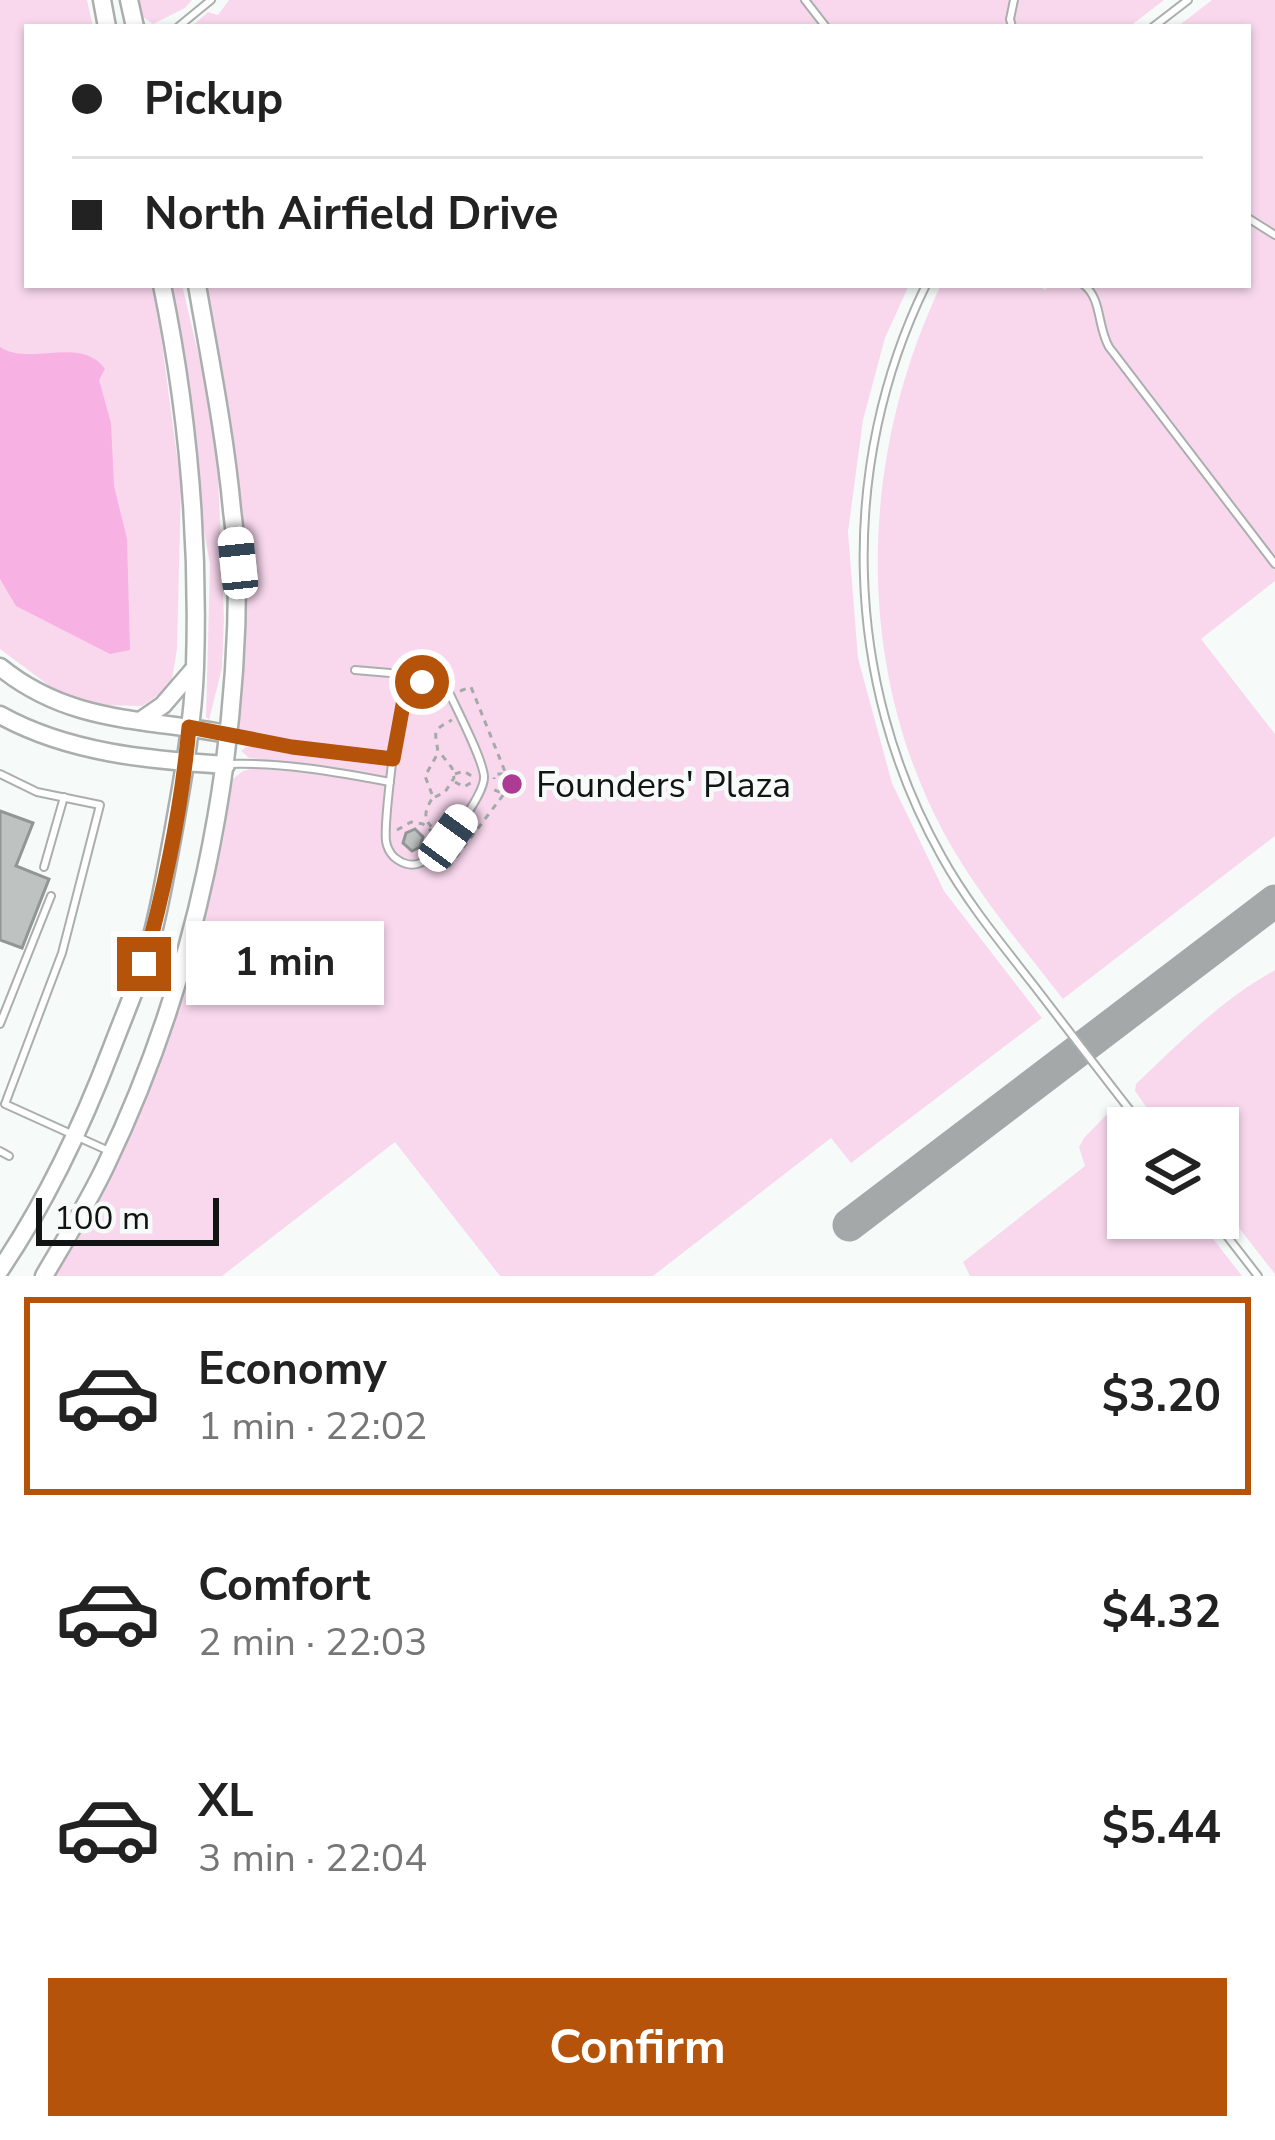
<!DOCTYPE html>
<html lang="en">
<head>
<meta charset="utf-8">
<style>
	body { margin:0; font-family:"Nunito Sans",sans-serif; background:#f6f6f6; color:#222; height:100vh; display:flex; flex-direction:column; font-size:45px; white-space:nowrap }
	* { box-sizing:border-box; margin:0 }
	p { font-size:39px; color:#767676 }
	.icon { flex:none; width:66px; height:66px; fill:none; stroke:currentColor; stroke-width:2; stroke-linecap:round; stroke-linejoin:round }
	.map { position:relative; height:1276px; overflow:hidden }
	.drawer { display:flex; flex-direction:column; background:#fff; flex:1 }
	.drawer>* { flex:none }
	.top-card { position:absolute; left:24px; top:24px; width:1227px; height:264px; border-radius:0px; box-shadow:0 3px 9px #0004; display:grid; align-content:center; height:264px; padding:0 48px; background:#fff }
	.buttons { position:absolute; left:1107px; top:1107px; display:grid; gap:24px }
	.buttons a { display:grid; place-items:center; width:132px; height:132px; border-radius:0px; background:#fff; box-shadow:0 3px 9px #0004; font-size:60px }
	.scale { position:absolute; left:36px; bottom:30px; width:183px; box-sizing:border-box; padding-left:12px; border:6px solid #121414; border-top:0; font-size:33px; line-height:42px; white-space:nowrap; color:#121414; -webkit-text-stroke:9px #f6fbfa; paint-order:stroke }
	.end { position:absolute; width:54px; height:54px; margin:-27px; border:15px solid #b45309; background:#fff; box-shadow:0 0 0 6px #fff }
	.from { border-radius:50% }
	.bubble { position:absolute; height:84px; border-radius:0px; background:#fff; box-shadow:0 3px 9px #0004; font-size:39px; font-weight:700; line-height:84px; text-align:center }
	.car { position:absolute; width:36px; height:72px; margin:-36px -18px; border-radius:15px; box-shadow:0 0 9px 3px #0007; background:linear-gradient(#fff 24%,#345 0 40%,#fff 0 76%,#345 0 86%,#fff 0) }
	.top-card b { display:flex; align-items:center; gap:42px; height:114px; font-size:45px }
	.top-card b+b { border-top:3px solid #e0e0e0 }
	.top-card i { width:30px; height:30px; background:#222 }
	ul { padding:21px 0 0; list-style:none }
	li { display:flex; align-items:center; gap:36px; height:198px; margin:0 24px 18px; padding:0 24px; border:6px solid transparent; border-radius:0px }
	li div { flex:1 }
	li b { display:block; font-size:45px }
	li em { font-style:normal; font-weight:700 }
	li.selected { border-color:#b45309 }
	li>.icon { width:108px; height:108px; stroke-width:1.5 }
	.cta { display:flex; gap:24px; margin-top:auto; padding:24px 48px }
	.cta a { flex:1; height:138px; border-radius:0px; background:#b45309; color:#fff; font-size:48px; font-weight:700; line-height:138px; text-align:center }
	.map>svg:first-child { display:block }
	.green { fill:#f9d8ee }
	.forest { fill:#f8b1e3 }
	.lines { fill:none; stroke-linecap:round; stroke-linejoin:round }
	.taxiway { stroke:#a4a8a8; stroke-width:33 }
	.building { fill:#bec3c2; stroke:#929695; stroke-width:3 }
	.lane-casing { stroke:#aaafae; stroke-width:10 }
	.secondary-casing { stroke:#aaafae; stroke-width:21 }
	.path { stroke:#a5a9a8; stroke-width:3; stroke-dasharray:6 6; stroke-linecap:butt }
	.lane { stroke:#fff; stroke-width:6 }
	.secondary { stroke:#fff; stroke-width:16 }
	.route { stroke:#b45309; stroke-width:15 }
	.poi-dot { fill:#ad3a93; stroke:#f6fbfa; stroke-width:4.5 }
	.labels { text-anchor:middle; stroke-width:9; stroke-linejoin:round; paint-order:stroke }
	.poi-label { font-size:36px; fill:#121414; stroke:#f6fbfa; text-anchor:start }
</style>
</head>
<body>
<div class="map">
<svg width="1275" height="1276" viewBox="0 0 1275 1276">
	<rect width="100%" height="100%" fill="#f6fbfa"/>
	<g class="green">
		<polygon points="0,0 87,0 93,27 27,27 27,285 152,285 157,306 181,486 177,649 172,679 167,689 142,706 96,705 59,693 0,649"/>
		<polygon points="137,0 192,0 185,8 153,24 143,17"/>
		<polygon points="229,0 1164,0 1129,27 191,27 208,12 218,15"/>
		<path d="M1212,0H1275V559L1111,346C1102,326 1103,300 1091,285H1248V27H1177Z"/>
		<polygon points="172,285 182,285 209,399 218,474 224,619 222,668 209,720 206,717 210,564 203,526 192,425"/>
		<path d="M205,285H909L885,338L863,420L848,532L858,658L892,783L944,891L1042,1018L851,1163L831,1138L653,1276H500L395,1142L222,1276H54L75,1243L129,1139L170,1029L198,946L222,846L233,779L243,771L258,767L259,759L249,758L241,751L246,747H261L262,738L244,734L236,727C239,675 245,622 244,570C242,473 226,379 205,285Z"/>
		<path d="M941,285H1040L1044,290C1052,285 1061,283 1072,285C1099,289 1094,322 1101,342L1275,570V581L1201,639L1275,734V836L1063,999C1022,946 978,895 945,835C853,665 859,457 941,285Z"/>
		<path d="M1275,970V1274L1218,1201V1128H1161L1135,1091L1136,1084C1180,1042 1221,1000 1275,970Z"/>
		<polygon points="1113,1108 1128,1128 1128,1218 1197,1218 1242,1276 970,1276 963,1262 1085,1166 1079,1147 1084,1138"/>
	</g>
	<path class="forest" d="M0,347C30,367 81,335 105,369L99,380L111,423L114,486L127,539L130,650L110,654L16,606L0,579Z"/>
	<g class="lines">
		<polyline class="taxiway" points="849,1225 1275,901"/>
	</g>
	<g class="building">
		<polygon points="0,811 33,823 16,866 49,879 22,948 0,940"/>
		<polygon points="415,829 423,837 420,847 412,851 403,843 406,833"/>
	</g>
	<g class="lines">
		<defs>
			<g id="lane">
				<polyline points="805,0 826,27"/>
				<polyline points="178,27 211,0"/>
				<polyline points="1012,27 1010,19 1014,0"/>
				<polyline points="1153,27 1188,0"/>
				<polyline points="1248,218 1275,235"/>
				<path d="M926,285C838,465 843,682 942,857C967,902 1000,942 1032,983C1069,1031 1106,1080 1144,1128"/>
				<path d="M1084,285C1102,299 1097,326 1109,347L1275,564"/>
				<polyline points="355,670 390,673 416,684"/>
				<path d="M429,681L448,690C457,710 482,757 484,776C486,795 438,857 420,863C411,867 401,863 394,857C389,852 387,848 386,841C384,823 397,707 405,694C411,685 420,683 429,681Z"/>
				<polyline points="230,735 292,747 393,759"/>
				<path d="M227,764C281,762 337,772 390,782"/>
				<polyline points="0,774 37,792 100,805 62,953 5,1104 111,1152"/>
				<polyline points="44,867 64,797"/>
				<polyline points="0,1024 51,896"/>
				<polyline points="0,1151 9,1156"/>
				<polyline points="1213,1218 1258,1276"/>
			</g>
			<g id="secondary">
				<polyline points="102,0 107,27"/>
				<polyline points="129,0 135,27"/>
				<path d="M0,667C70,724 144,718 227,734"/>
				<path d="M0,715C68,753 149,760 226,765"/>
				<polyline points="140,721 163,705 194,669"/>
				<path d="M0,1270C46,1202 82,1126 111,1050C122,1021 134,993 144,964C157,923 164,881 172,839C182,783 193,725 195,667C199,539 188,411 162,285"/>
				<path d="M44,1276C65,1240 88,1203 106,1165C195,980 239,770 237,564C237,546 234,528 232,510C225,434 210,360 197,285"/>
			</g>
		</defs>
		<use href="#lane" class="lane-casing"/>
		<use href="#secondary" class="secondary-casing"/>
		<g class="path">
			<polyline points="460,691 471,687 506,774 495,774 494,779"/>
			<polyline points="455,774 464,771 473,777"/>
			<polyline points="455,782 464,787 472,782"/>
			<polyline points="435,797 445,792 454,778 452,768 441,754"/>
			<polyline points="397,830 411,822 423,824 436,835"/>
			<path d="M441,834C423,822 422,815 433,797L425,776L438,753C436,732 430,731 452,720"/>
			<polyline points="440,863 447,869 504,794 492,789"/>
		</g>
		<use href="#lane" class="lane"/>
		<use href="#secondary" class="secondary"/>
	</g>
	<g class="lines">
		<path class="route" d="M144,964C165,887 182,806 189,727L292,747L393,759L405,694L422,682"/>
	</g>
	<circle class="poi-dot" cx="512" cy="784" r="12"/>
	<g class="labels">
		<g class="poi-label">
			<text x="536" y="797">Founders' Plaza</text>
		</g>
	</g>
</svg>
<div class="buttons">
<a><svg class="icon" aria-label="layers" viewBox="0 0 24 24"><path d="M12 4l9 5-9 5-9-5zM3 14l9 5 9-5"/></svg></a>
</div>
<div class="scale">100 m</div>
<i class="end from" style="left:422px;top:682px"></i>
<i class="end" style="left:144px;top:964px"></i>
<div class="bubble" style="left:186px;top:921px;width:198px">1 min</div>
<i class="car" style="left:238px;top:563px;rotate:354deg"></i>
<i class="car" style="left:448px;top:838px;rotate:36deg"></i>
<div class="top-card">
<b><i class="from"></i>Pickup</b>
<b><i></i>North Airfield Drive</b>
</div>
</div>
<section class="drawer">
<ul>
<li class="selected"><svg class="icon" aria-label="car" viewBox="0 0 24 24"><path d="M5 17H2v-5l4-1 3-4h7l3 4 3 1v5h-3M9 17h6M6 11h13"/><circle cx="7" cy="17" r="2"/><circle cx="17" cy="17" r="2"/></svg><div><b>Economy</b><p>1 min · 22:02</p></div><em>$3.20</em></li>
<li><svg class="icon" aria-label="car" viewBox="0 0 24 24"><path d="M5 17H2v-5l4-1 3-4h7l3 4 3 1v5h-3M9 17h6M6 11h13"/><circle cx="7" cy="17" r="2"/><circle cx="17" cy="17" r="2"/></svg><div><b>Comfort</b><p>2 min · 22:03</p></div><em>$4.32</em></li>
<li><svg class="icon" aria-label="car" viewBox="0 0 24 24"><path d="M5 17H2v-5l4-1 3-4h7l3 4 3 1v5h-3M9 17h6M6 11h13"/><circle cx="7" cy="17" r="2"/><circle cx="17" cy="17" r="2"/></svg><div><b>XL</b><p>3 min · 22:04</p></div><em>$5.44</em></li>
</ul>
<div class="cta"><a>Confirm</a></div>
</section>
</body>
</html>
